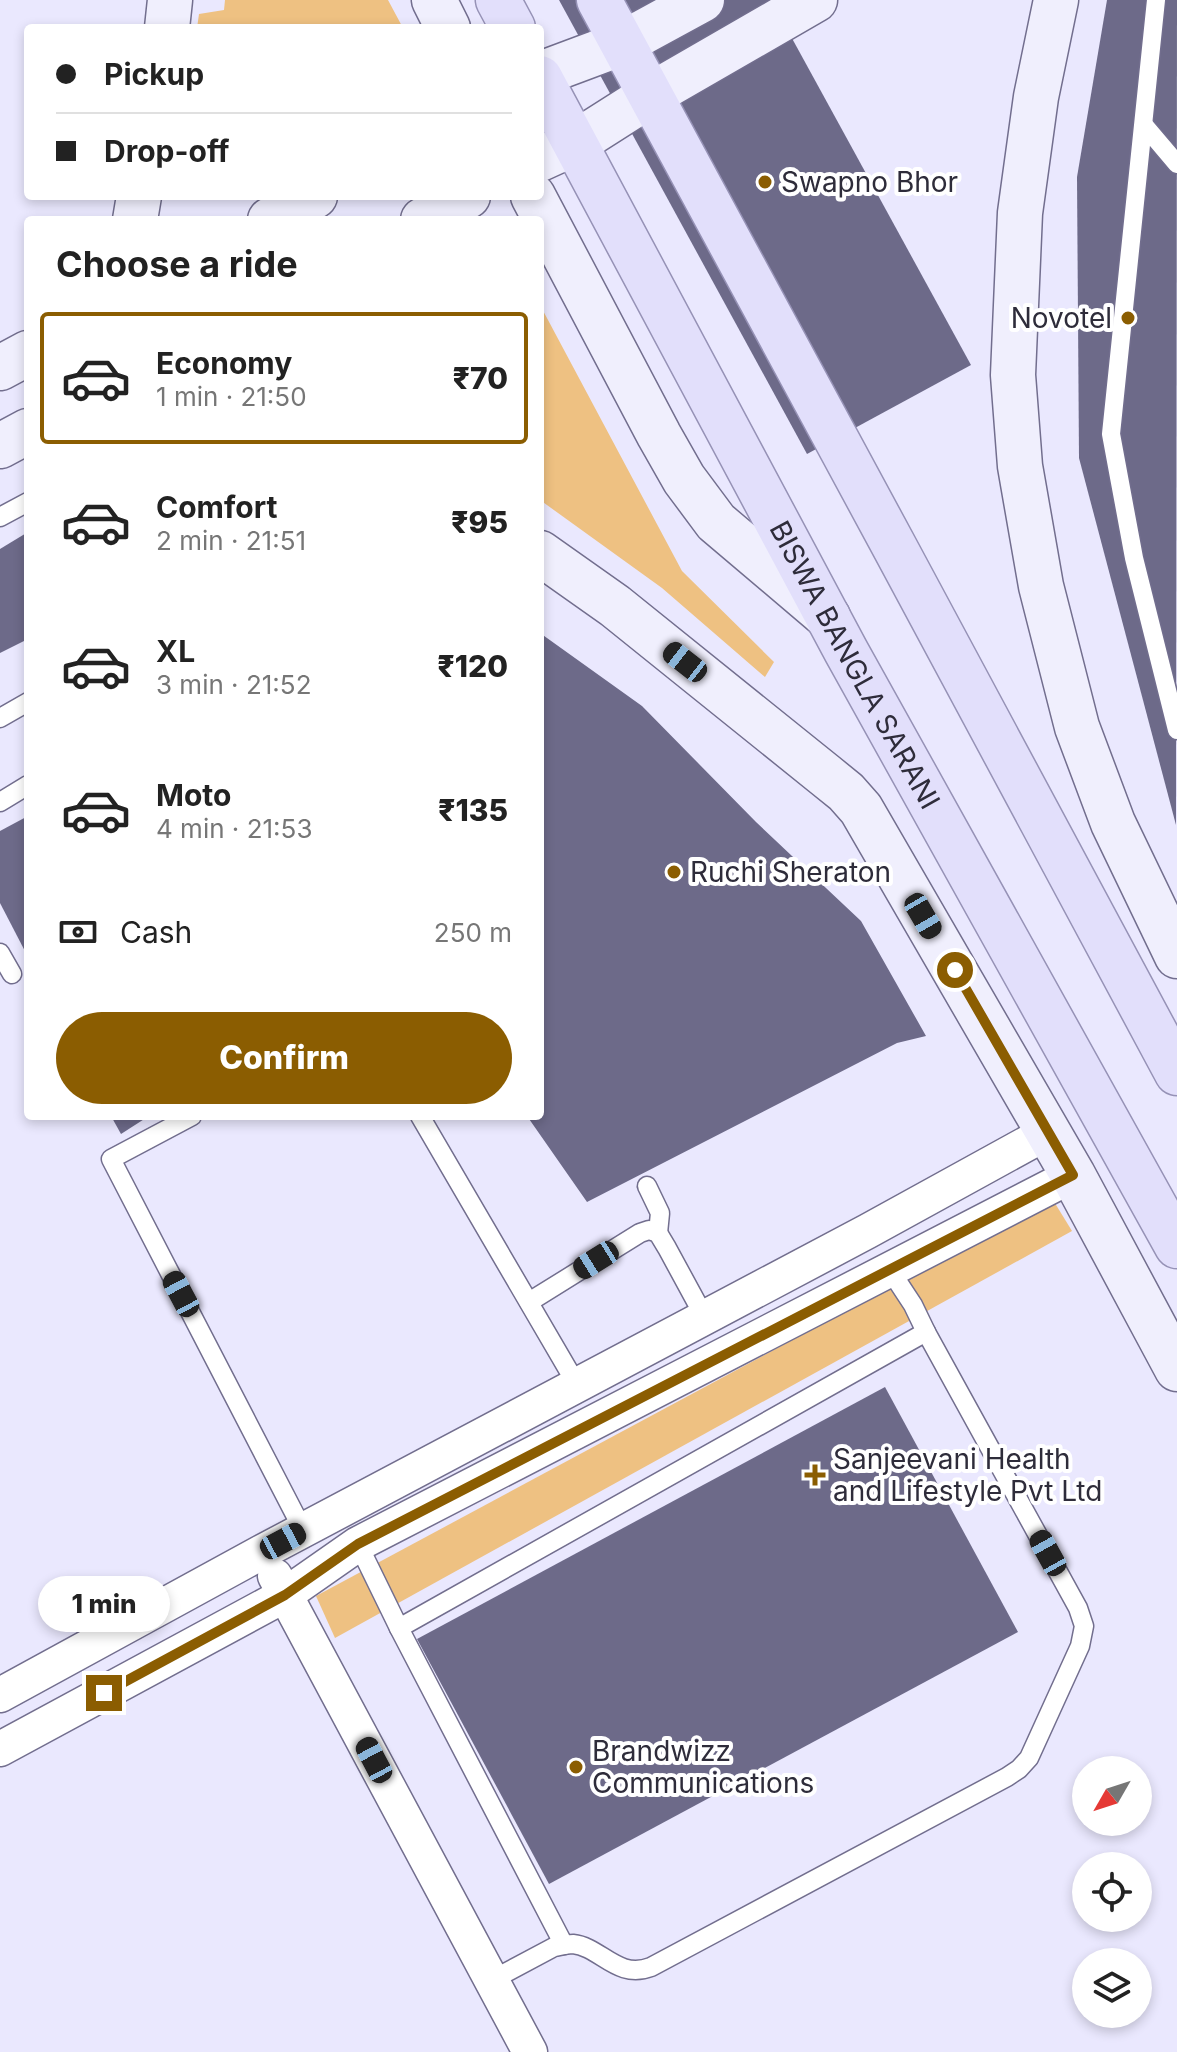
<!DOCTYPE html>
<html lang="en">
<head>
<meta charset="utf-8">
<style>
	body { margin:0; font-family:Inter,sans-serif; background:#f2f2f2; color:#222; height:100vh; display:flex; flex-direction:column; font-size:30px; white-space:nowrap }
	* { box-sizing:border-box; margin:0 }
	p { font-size:26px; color:#767676 }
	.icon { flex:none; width:44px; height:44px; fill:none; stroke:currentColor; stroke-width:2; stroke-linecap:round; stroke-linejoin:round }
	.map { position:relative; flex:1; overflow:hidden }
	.details { position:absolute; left:24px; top:216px; width:520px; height:904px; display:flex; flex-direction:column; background:#fff; border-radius:8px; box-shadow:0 4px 12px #0003 }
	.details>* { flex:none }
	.banner { position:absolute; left:24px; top:24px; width:520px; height:176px; border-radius:8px; box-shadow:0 4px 12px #0003; display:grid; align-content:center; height:176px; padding:0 32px; background:#fff }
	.needle { width:52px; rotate:231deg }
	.tools { position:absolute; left:1072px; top:1756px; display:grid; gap:16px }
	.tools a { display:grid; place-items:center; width:80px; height:80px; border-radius:50%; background:#fff; box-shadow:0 4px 12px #0003; font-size:40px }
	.end { position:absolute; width:36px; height:36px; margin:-18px; border:10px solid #8b5d01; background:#fff; box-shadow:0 0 0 4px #fff }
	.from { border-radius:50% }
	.bubble { position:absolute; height:56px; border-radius:28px; background:#fff; box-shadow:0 4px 12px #0003; font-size:26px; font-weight:800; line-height:56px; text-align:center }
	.car { position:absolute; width:24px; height:48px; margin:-24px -12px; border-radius:10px; box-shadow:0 0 6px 2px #0007; background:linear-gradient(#222 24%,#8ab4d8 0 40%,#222 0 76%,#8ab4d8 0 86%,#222 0) }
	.banner b { display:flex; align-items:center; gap:28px; height:76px; font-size:30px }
	.banner b+b { border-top:2px solid #e0e0e0 }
	.banner i { width:20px; height:20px; background:#222 }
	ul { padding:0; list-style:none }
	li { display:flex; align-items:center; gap:24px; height:132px; margin:0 16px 12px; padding:0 16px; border:4px solid transparent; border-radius:8px }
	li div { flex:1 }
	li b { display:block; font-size:30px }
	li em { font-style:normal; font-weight:800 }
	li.current { border-color:#8b5d01 }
	li>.icon { width:72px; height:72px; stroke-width:1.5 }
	h2 { padding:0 32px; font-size:36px; line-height:96px }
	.pay { display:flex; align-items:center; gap:20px; height:88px; padding:0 32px; font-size:30px }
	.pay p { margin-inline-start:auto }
	.primary-button { display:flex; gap:16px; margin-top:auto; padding:16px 32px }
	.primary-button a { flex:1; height:92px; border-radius:48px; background:#8b5d01; color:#fff; font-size:32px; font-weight:800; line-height:92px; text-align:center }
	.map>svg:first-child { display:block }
	.green { fill:#eec182 }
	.building { fill:#6d6a89 }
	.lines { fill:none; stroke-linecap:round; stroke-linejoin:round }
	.lane-casing { stroke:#726e8e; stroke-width:21 }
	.street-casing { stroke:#726e8e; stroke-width:37 }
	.secondary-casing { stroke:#726e8e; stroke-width:47 }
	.primary-casing { stroke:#9692b6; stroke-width:47 }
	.lane { stroke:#fff; stroke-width:18 }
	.street { stroke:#fff; stroke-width:34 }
	.secondary { stroke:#f0effd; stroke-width:44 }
	.primary { stroke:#e2dffb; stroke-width:44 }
	.route { stroke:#8b5d01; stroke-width:10 }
	.poi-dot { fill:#8b5d01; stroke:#fff; stroke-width:3 }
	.labels { text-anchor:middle; stroke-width:8; stroke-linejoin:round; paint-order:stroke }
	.poi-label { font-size:28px; fill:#2e2c3a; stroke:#fff; text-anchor:start }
	.street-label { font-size:28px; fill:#2e2c3a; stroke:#fff }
</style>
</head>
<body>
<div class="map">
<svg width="1177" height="2052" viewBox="0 0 1177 2052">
	<rect width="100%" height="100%" fill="#eae8fe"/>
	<g class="green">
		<polygon points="225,0 388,0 403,28 197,28 199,14 224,10"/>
		<polygon points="540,305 682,571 774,662 765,677 662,588 540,500"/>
		<polygon points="1053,1200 1072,1231 335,1638 316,1596"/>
	</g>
	<g class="building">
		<polygon points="559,0 771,0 971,365 807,454"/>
		<polygon points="1107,0 1177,0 1176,825 1079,458 1077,177"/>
		<polygon points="28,532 28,639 0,653 0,549"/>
		<polygon points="540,633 642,706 756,822 861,921 926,1036 897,1043 587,1202 527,1116 540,1116"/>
		<polygon points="28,816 28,957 0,903 0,831"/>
		<polygon points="111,1116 149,1116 121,1134"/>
		<polygon points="885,1387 1018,1632 549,1884 417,1639"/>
	</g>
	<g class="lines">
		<defs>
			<g id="lane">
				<polyline points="1156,0 1111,434 1134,558 1177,730"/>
				<polyline points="1144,125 1177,164"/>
				<polyline points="0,517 28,502"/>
				<polyline points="0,718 28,702"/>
				<polyline points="0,802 28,785"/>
				<polyline points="0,953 12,974"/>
				<polyline points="192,1116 111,1159 303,1530"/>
				<polyline points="420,1116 577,1385"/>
				<polyline points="647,1186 660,1213 658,1233"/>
				<polyline points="529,1302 640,1233 649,1230 658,1233 667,1248 705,1318"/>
				<polyline points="358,1544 399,1628 564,1945"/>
				<polyline points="399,1628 926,1332"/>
				<path d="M492,1980L554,1947C560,1946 566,1944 573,1944C601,1947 617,1980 651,1967L1007,1777L1019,1769L1029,1758L1080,1646L1084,1626L1078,1608L926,1332L913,1305L890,1270"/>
			</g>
			<g id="street">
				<polyline points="275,1576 530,2052"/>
				<polyline points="0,1695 262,1552 868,1231 1048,1132"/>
				<polyline points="0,1749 285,1595 358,1544 1073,1175"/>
			</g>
			<g id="secondary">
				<polyline points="434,0 448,28"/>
				<polyline points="1056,0 1036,97 1020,213 1013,375 1020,466 1041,586 1077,727 1113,823 1177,956"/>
				<polyline points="167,28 170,0"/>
				<polyline points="540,74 623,43 702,0"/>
				<polyline points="540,159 575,143 652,94 815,0"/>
				<polyline points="533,196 659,435 684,479 716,522 828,617"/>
				<polyline points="135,220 139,196"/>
				<polyline points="270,220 315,196"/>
				<polyline points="423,220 468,196"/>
				<polyline points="0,368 28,353"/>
				<polyline points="0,446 28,431"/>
				<polyline points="540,553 615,606 825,775 846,792 861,809 1073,1175 1177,1369"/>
			</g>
			<g id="primary">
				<polyline points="498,0 513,28"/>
				<path d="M599,0C794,357 984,715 1177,1073"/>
				<path id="s1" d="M540,78L846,651L1177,1246"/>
			</g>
		</defs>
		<use href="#lane" class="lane-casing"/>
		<use href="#street" class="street-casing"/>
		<use href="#secondary" class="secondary-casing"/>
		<use href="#primary" class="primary-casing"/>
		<use href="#lane" class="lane"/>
		<use href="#street" class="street"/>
		<use href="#secondary" class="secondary"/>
		<use href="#primary" class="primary"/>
	</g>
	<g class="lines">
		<polyline class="route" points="104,1693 285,1595 358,1544 1073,1175 955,970"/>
	</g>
	<g class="poi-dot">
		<circle cx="765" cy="182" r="8"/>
		<circle cx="1128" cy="318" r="8"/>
		<circle cx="674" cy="872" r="8"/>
		<path d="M811 1463h8v8h8v8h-8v8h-8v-8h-8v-8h8z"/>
		<circle cx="576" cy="1767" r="8"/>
	</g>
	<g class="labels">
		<g class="poi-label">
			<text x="781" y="192">Swapno Bhor</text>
			<text x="1112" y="328" text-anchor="end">Novotel</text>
			<text x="690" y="882">Ruchi Sheraton</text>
			<text x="833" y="1469">Sanjeevani Health<tspan x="833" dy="32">and Lifestyle Pvt Ltd</tspan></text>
			<text x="592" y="1761">Brandwizz<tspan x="592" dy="32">Communications</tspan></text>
		</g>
		<g class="street-label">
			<text dy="10" stroke="none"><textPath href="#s1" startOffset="666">BISWA BANGLA SARANI</textPath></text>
		</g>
	</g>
</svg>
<div class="tools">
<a><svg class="needle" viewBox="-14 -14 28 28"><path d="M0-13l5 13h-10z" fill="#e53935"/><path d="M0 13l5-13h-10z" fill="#767676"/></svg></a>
<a><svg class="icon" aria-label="locate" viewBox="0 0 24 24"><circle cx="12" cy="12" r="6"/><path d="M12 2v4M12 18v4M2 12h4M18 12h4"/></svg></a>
<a><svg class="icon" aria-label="layers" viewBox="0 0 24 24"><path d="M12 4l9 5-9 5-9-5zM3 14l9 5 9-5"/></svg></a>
</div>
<i class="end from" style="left:955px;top:970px"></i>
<i class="end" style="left:104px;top:1693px"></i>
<div class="bubble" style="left:38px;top:1576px;width:132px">1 min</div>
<i class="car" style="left:685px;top:662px;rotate:308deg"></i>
<i class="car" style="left:923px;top:916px;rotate:150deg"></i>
<i class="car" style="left:596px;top:1260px;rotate:238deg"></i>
<i class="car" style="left:181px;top:1294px;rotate:332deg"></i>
<i class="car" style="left:283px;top:1541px;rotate:62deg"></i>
<i class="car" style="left:1048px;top:1553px;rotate:331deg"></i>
<i class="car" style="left:374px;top:1760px;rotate:332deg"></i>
<div class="banner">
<b><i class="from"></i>Pickup</b>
<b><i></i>Drop-off</b>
</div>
<section class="details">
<h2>Choose a ride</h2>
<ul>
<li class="current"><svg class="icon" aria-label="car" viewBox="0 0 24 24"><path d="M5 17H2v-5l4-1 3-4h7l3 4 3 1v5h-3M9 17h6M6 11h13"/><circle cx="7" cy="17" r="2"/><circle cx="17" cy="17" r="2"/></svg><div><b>Economy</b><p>1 min · 21:50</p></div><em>₹70</em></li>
<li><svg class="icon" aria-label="car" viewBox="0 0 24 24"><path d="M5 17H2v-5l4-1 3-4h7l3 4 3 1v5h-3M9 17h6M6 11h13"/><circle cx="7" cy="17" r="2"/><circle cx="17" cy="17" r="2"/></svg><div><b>Comfort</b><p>2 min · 21:51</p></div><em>₹95</em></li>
<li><svg class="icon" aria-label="car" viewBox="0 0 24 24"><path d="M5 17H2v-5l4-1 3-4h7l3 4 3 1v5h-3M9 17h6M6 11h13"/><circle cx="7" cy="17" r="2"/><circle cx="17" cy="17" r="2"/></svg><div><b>XL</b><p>3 min · 21:52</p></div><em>₹120</em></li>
<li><svg class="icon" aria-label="car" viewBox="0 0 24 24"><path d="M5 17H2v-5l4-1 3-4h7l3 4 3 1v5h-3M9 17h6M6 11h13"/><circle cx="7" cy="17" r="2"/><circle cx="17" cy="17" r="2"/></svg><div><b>Moto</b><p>4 min · 21:53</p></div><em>₹135</em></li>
</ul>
<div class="pay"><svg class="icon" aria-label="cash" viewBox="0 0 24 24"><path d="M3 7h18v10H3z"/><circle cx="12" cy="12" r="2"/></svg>Cash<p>250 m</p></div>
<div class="primary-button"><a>Confirm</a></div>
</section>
</div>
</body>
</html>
